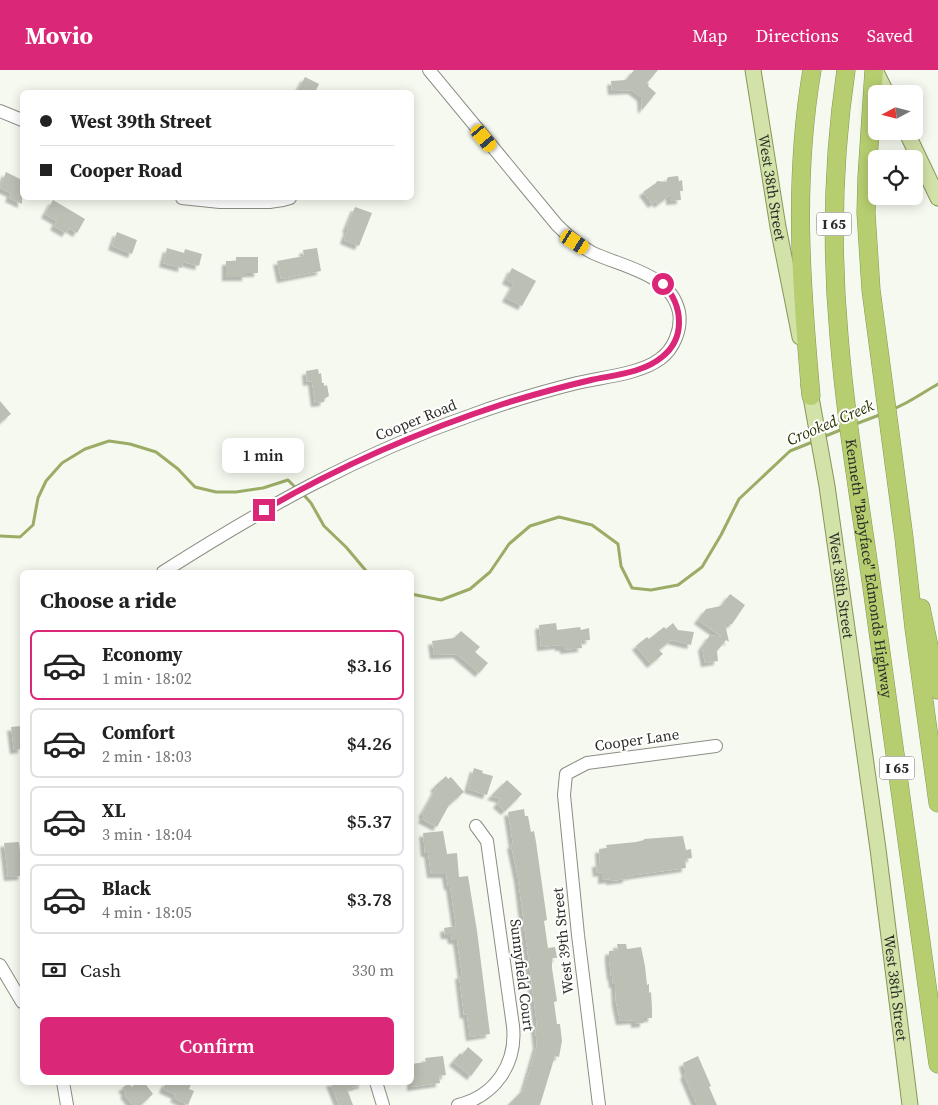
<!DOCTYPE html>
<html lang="en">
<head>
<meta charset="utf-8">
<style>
	body { margin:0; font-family:"Source Serif 4",serif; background:#f2f2f2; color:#222; height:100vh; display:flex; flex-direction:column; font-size:19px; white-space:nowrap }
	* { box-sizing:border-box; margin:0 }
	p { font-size:16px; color:#767676 }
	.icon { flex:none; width:28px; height:28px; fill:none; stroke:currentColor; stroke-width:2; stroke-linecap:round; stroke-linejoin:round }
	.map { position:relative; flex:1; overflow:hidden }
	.panel { position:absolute; left:20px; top:500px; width:394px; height:515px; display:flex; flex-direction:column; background:#fff; border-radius:8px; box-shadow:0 2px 12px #0003 }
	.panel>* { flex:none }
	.top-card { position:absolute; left:20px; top:20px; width:394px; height:110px; border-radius:8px; box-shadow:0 2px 12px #0003; display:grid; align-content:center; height:110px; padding:0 20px; background:#fff }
	.needle { width:32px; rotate:263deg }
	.tools { position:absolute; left:868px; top:15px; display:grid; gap:10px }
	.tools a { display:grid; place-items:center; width:55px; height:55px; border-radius:8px; background:#fff; box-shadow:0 2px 12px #0003; font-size:25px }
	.end { position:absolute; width:22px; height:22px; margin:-11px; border:6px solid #db2777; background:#fff; box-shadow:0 0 0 2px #fff }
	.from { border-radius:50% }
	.bubble { position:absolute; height:35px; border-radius:8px; background:#fff; box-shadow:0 2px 12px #0003; font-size:16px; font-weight:600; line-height:35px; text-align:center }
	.car { position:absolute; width:15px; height:30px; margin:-15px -8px; border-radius:6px; box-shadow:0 0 4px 1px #0007; background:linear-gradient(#f5c518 24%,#345 0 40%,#f5c518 0 76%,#345 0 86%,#f5c518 0) }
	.top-card b { display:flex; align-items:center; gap:18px; height:48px; font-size:19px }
	.top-card b+b { border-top:1px solid #e0e0e0 }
	.top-card i { width:12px; height:12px; background:#222 }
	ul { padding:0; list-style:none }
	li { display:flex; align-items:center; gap:15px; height:70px; margin:0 10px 8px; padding:0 10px; border:2px solid #e0e0e0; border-radius:8px }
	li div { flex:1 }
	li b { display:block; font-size:19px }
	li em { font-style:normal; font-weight:600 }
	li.current { border-color:#db2777 }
	li>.icon { width:45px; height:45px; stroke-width:1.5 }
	h2 { padding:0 20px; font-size:22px; line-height:60px }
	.pay { display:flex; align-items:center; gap:12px; height:55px; padding:0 20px; font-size:19px }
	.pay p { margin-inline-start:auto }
	.button { display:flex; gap:10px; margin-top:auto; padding:10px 20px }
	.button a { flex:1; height:58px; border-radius:8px; background:#db2777; color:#fff; font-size:20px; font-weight:600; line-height:58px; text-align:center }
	header { display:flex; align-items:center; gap:30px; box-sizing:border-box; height:70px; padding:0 25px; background:#db2777; color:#fff }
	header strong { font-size:24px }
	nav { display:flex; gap:28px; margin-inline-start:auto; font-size:18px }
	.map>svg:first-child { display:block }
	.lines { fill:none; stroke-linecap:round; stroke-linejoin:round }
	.stream { stroke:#9aac65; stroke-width:3 }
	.building { fill:#bcbfb4; filter:url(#shadow) }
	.minor-casing { stroke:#8b8e84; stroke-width:14 }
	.major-casing { stroke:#869657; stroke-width:17 }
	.highway-casing { stroke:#869657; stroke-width:19 }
	.minor { stroke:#fff; stroke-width:12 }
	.major { stroke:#d3e2a9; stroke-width:15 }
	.highway { stroke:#b6ce70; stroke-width:18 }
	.route { stroke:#db2777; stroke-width:6 }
	.labels { text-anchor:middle; stroke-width:4; stroke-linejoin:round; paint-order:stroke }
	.shield { fill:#fff; stroke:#6b6c69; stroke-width:1 }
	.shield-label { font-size:14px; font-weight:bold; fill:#2c2d29 }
	.street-label { font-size:15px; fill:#2c2d29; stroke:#fff }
	.water-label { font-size:16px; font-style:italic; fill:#293400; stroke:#fff }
</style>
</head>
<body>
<header>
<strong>Movio</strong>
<nav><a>Map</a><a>Directions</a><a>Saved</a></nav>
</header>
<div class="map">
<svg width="938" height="1035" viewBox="0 0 938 1035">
	<defs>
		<filter id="shadow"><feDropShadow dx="-4" dy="4" stdDeviation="1" flood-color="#0004"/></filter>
	</defs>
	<rect width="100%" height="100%" fill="#f6f9ef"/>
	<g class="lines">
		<g class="stream">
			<path d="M893,339C909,333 922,323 938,314"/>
			<polyline points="853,355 882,344"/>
			<polyline points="823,367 843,359"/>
			<polyline points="302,423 311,433 324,456 346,477 367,502"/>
			<polyline points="0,466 20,467 33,455 38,428 46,411 62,393 85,379 109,371 130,374 156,382 178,399 195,417 216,422 236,422 263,418 288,410 297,419"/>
			<polyline points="411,524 441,530 470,519 490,502 509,474 530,456 559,447 592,455 618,474 621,496 632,518 651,520 678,515 702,497 721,465 739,429 790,381 815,371"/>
		</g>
	</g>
	<g class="building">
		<polygon points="634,0 658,0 647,13 649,14 648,16 656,23 642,40 641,27 632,20 612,21 611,11 626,10"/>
		<polygon points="305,7 319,14 315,22 297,22"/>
		<polygon points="6,102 22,110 22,134 9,128 11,123 0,118"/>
		<polygon points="678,106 679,111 682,110 683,121 680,121 681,130 670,131 670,125 658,134 656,131 652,134 643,122 656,113 657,111 667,112 667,108 669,107"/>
		<polygon points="53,130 85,149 77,163 69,158 66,163 54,156 57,151 45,144"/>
		<polygon points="355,137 372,143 359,176 344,170 348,159 346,159"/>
		<polygon points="117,162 137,170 132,184 112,176"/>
		<polygon points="167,178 184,183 185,179 202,184 199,196 183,192 182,198 163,193"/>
		<polygon points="317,178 321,201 281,209 277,191 304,186 303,180"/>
		<polygon points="236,187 258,187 258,203 246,203 246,207 226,207 226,191 236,191"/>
		<polygon points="512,198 536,211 522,236 506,228 514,214 506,210"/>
		<polygon points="318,299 319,304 321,303 322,313 324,313 324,316 327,315 329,326 324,329 324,332 315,333 312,311 307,312 306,301"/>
		<polygon points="0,331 11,344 0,353"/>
		<polygon points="730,524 745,535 732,554 725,554 729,572 726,570 717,581 718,591 705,593 702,577 710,565 722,567 698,550 706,539 721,536"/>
		<polygon points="556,553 557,560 580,557 581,560 589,558 590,570 581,571 582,578 564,580 564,577 559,577 559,575 541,577 539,555"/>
		<polygon points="673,553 678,560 694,562 691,575 671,570 659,580 663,584 651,594 636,576 647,567 649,569 664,557 666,559"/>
		<polygon points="461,561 480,577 475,582 488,593 479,603 457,584 434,585 432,571 454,568"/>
		<polygon points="21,656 22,679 14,680 11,657"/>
		<polygon points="474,698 483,701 482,703 493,706 487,725 468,719"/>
		<polygon points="446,706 448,709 451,707 464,722 449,735 437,757 422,749 424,745 422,744 436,719 434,717"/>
		<polygon points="507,710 522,724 505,741 497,734 501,729 491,726"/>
		<polygon points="524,739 525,746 528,746 531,762 534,761 536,772 547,850 544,851 548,878 555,877 557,888 552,888 552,898 557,931 554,932 557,954 560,954 562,971 559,987 555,986 540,1035 508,1035 524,1019 537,975 535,957 537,957 536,947 518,808 511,775 513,774 508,742"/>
		<polygon points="443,761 447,784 457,783 459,807 468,806 477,861 490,964 470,967 467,944 464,945 459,905 462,905 457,870 452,870 451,865 445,865 444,858 456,856 450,816 448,816 446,804 431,804 428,783 425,783 423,763"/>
		<polygon points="683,766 686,780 691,779 692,788 685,789 686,798 635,805 626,807 627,809 610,811 610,809 602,810 602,802 597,803 596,793 600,793 599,779 607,778 606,775 636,772 644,770 644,769"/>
		<polygon points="19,772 21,789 22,789 22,806 8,807 4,773"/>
		<polygon points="617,874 626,874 627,879 641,877 645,896 647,915 649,914 649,923 651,922 652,939 652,948 644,948 644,953 635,954 635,950 620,951 616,932 615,914 613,914 612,906 611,906 609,889 609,881 618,880"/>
		<polygon points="468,977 483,990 471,1006 453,992 460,983 462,985"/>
		<polygon points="443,986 446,1005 439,1006 440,1013 411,1017 411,994 426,992 425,988"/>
		<polygon points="698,986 711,1016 709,1017 717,1035 697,1035 684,1005 686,1004 683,993"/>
		<polygon points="137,1012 144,1012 153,1024 141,1035 133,1035 124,1024 126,1022 122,1018 129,1013 132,1017"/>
		<polygon points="166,1012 192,1012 189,1019 194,1021 188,1035 174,1028 176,1025 163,1019"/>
		<polygon points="330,1012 363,1012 363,1014 347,1019 353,1035 339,1035"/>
	</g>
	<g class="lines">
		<defs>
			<g id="minor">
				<polyline points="0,41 22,50"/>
				<polyline points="182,128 220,132 269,132"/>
				<polyline points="268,128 269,132 283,130 290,128"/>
				<path d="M163,502C262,439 357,385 469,346C504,333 541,322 577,313C603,307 640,304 660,289C674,279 682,259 679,242C671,204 623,197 593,183C579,176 568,166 557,155L429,0"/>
				<polyline points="0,895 22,932"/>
				<polyline points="63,1012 67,1035"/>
				<polyline points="376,1012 383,1035"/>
				<path d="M458,1035C495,1026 517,994 513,956L487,771L476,756"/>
				<polyline points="599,1035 578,865 564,725 566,704 587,693 716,676"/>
			</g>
			<g id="major">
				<path id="s1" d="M753,0L778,157L800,267"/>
				<polyline points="875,0 887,24"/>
				<polyline points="906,61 938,128"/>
				<path id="s2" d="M809,316L827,416L878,779L910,1035"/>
			</g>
			<g id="highway">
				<path id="s3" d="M846,0C833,88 831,177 839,266C846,353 861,439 873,525C895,682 916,838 938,994"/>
				<polyline points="874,0 867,107 866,143 871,220 904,468 914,558 938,733"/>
				<path d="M811,326C801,214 793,111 812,0"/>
				<polyline points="921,538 938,620"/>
			</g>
		</defs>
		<use href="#minor" class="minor-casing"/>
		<use href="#major" class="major-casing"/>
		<use href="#highway" class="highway-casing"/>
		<use href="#minor" class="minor"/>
		<use href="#major" class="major"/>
		<use href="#highway" class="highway"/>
	</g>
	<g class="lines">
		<path class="route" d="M264,440C340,396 420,361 503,334C532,325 561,317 591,310C614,305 643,303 662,287C686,268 683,235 663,214"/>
	</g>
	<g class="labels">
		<g class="shield">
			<rect x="816.5" y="142.5" width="35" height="23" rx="4"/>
			<rect x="879.5" y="686.5" width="35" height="23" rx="4"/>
		</g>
		<g class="shield-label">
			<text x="834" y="159">I 65</text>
			<text x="897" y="703">I 65</text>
		</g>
		<g class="street-label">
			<text dy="5" stroke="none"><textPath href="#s1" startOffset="119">West 38th Street</textPath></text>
			<text transform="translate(416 350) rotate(-22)" y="5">Cooper Road</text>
			<text dy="5" stroke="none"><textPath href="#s3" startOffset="501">Kenneth "Babyface" Edmonds Highway</textPath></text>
			<text dy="5" stroke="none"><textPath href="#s2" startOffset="202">West 38th Street</textPath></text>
			<text transform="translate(637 670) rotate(-8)" y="5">Cooper Lane</text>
			<text transform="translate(563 871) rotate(-96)" y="5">West 39th Street</text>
			<text transform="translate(522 905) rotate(83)" y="5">Sunnyfield Court</text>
			<text dy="5" stroke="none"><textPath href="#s2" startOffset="608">West 38th Street</textPath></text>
		</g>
		<g class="water-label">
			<text transform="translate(830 352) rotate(-23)" y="6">Crooked Creek</text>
		</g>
	</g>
</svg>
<div class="tools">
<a><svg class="needle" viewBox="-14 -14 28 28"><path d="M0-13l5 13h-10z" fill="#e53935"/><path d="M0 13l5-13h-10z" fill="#767676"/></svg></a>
<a><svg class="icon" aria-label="locate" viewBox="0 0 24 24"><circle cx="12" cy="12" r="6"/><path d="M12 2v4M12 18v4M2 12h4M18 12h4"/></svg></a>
</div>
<i class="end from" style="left:663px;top:214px"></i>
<i class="end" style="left:264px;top:440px"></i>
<div class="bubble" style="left:222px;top:368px;width:82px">1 min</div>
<i class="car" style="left:484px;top:68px;rotate:140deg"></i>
<i class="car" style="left:575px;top:172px;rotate:123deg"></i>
<div class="top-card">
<b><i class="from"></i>West 39th Street</b>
<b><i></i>Cooper Road</b>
</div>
<section class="panel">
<h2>Choose a ride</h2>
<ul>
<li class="current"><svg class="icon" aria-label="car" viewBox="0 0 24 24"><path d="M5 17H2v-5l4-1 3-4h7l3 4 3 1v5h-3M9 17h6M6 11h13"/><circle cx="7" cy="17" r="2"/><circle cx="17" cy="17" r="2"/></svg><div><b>Economy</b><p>1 min · 18:02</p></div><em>$3.16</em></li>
<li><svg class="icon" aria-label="car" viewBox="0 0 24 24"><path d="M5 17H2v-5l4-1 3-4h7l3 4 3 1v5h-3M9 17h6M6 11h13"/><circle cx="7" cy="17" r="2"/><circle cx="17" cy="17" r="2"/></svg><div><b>Comfort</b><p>2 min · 18:03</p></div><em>$4.26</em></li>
<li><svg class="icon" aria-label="car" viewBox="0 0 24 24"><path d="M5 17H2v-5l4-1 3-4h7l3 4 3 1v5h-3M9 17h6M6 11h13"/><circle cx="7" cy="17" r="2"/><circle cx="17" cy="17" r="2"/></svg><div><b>XL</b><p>3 min · 18:04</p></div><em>$5.37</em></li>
<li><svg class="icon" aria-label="car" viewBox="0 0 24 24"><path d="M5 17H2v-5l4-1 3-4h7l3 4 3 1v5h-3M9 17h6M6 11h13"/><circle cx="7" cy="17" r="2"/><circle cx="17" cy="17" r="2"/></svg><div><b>Black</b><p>4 min · 18:05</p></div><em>$3.78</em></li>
</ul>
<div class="pay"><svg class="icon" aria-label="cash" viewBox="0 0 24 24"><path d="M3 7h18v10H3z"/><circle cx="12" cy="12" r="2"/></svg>Cash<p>330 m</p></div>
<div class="button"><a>Confirm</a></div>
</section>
</div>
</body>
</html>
